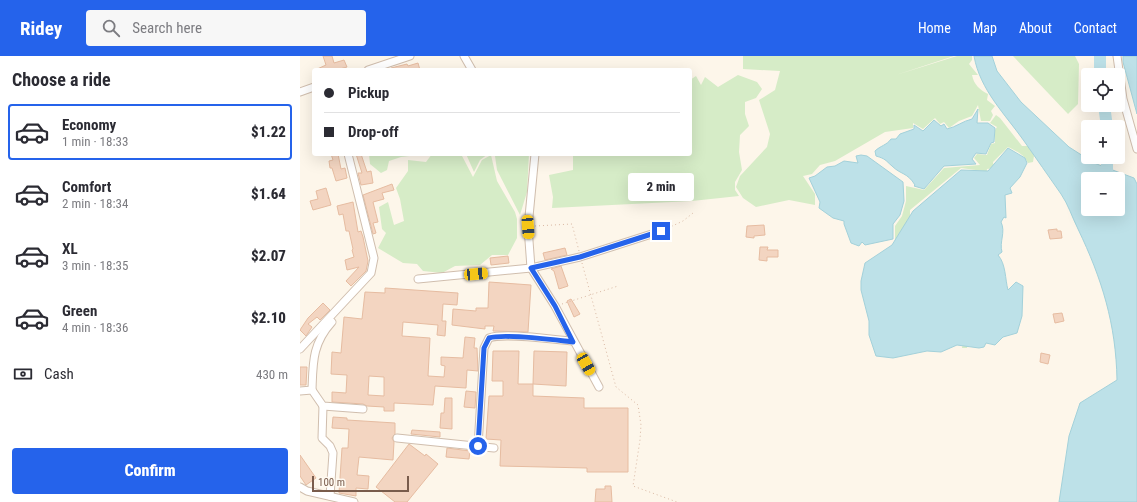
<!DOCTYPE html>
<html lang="en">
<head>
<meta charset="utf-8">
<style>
	body { margin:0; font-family:"Roboto Condensed",sans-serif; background:#f7f7f7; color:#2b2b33; height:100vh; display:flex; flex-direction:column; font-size:15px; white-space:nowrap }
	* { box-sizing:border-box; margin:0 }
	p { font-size:13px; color:#7c7c81 }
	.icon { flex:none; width:22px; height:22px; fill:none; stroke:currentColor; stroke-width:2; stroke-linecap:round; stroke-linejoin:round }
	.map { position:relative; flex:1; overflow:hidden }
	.details { display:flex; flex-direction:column; background:#fff; width:300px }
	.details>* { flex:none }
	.hud { position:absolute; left:12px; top:12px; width:380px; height:88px; border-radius:4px; box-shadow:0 4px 16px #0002; display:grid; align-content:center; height:88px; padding:0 12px; background:#fff }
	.fabs { position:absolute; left:781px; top:12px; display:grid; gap:8px }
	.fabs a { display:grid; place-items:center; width:44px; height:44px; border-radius:4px; background:#fff; box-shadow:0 4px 16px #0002; font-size:20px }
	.scale { position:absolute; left:12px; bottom:10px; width:97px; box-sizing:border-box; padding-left:4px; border:2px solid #795c4c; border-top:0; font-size:11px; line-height:14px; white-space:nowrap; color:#795c4c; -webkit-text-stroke:3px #fffaf1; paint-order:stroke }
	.end { position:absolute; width:18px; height:18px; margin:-9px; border:5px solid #2563eb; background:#fff; box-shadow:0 0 0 2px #fff }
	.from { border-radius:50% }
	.bubble { position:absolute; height:28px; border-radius:4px; background:#fff; box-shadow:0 4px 16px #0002; font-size:13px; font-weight:800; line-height:28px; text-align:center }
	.car { position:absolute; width:12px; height:24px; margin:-12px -6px; border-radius:5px; box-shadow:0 0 3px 1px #0007; background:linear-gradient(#f5c518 24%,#345 0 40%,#f5c518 0 76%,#345 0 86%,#f5c518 0) }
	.hud b { display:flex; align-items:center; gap:14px; height:38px; font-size:15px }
	.hud b+b { border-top:1px solid #e1e1e2 }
	.hud i { width:10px; height:10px; background:#2b2b33 }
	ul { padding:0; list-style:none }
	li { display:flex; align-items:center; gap:12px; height:56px; margin:0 8px 6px; padding:0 4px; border:2px solid transparent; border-radius:4px }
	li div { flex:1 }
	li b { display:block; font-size:15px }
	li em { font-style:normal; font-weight:800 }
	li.selected { border-color:#2563eb }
	li>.icon { width:36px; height:36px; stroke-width:1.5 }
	h2 { padding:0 12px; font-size:18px; line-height:48px }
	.pay { display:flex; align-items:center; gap:10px; height:44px; padding:0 12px; font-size:15px }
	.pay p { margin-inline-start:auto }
	.primary-button { display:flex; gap:8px; margin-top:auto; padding:8px 12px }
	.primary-button a { flex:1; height:46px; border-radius:4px; background:#2563eb; color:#fff; font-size:16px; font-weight:800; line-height:46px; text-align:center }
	header { display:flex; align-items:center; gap:24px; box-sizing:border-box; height:56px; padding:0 20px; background:#2563eb; color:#fff }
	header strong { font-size:19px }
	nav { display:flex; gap:22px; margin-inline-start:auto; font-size:14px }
	.search { width:280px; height:36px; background:#f7f7f7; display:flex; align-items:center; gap:10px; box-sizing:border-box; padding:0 14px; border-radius:4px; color:#7c7c81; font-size:15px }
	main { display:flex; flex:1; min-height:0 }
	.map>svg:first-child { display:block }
	.green { fill:#d6ecc7 }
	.water { fill:#bde1e8; stroke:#a3d1da; fill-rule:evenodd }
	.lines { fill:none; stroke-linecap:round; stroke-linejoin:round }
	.river { stroke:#bde1e8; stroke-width:12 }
	.building { fill:#f3d5c1; stroke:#e6bca1; fill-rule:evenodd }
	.minor-casing { stroke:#d0beae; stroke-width:9 }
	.path { stroke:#d9b8a3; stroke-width:1; stroke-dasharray:1 3; stroke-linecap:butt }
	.minor { stroke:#fff; stroke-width:7 }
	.route { stroke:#2563eb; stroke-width:5 }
</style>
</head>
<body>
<header>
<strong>Ridey</strong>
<div class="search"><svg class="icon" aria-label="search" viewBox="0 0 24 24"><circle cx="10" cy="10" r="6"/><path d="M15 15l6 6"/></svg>Search here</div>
<nav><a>Home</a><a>Map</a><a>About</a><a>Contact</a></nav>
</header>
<main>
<section class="details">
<h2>Choose a ride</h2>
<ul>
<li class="selected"><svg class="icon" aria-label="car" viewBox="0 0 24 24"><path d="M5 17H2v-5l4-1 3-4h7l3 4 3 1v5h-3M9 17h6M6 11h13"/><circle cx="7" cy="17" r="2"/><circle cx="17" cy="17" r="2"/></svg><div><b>Economy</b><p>1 min · 18:33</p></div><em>$1.22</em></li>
<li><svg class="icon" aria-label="car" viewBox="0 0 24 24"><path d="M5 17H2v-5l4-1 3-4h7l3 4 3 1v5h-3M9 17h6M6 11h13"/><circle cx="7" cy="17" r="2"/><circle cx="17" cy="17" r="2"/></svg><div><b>Comfort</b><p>2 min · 18:34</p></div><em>$1.64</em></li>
<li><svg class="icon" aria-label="car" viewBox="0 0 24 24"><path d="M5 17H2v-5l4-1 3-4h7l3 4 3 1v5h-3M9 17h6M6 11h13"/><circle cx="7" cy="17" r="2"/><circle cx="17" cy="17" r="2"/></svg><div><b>XL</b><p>3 min · 18:35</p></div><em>$2.07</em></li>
<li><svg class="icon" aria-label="car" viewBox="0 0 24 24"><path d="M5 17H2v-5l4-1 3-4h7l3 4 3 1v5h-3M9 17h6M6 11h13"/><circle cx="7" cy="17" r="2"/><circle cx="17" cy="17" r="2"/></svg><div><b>Green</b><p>4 min · 18:36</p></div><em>$2.10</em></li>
</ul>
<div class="pay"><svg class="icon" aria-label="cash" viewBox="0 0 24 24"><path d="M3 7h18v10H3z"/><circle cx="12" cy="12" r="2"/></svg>Cash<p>430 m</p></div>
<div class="primary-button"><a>Confirm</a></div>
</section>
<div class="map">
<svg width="837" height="446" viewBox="0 0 837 446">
	<rect width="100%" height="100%" fill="#fdf6ea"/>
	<g class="green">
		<path d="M443,0H654L596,19L657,0H672V4L669,8L678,19H672C674,29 680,34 688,38L687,44L695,50L691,55L693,59L690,65H681L678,49L672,60L659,65L649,72L644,66L640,68L635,62L623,73L613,67V72L585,76L535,105L520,109L512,118L503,120L515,138V149L489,144L456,151L443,142L436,131L440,120L467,91L470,78L459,44L475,34L480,15L443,13Z"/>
		<polygon points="713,0 775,0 779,8 778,48 768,58"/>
		<polygon points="438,19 457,26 462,33 456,42 445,46 445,58 449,70 440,79 439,96 442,114 435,126 435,134 439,140 392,145 252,152 253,141 249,119 273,114 273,98 390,98 390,24 396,20 401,29 405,21 418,31"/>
		<path d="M696,59L700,62L722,90H730L734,100L733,106L728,107C724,98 716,95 708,91L693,106L694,112L687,113L667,292H662L683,115L661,112L610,154V162L595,185V170L602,160L606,145V130L624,134L644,112L680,109L674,102L677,98L687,99L691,88L695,87V74L697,71L690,67Z"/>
		<polygon points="69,98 126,98 101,101 89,105 87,114 81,117 70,108"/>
		<polygon points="132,98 161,98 173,121 182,104 191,99 197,125 215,156 217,163 217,182 208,199 192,199 180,209 155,210 142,217 123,215 117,208 103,207 78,192 86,177 82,173 79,151 88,146 94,169 104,165 100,143 96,132 108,115 108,104 126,106"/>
		<polygon points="166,98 188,98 180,104 174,116"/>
		<polygon points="192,98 229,98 227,136 220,159 197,114 195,100"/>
	</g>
	<g class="water">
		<path d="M674,0H692L697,15L721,46L769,91L794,107L834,122L837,128V446H759L769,380L780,347L817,324C816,268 802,223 778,173C772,161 768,148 761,138C749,120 736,103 724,85C705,58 680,34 674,0ZM788,123H818V153H788Z"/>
		<polygon points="823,0 837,0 837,58 823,6"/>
		<path d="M678,53L677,67H688L695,72L694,86L691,87L686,98L676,97L672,103L676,108L644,110L624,133L614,130L615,129C607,116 601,119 592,110C585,104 586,103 576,100L575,95C580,90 587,89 591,83H596L600,78L614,73V69L623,75L634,64L641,70L644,68L647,73C656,71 663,65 672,63Z"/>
		<path d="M708,92L725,102L727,107L720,121L710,132L712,137L705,139L706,162L704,161L701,166C706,176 699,186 702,196L698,199C706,208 705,223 708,234L716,226L723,230L722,260L717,277L703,281L695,289L686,287L684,291L679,292L657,289L641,296L627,295L593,302L576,300L569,279V265L561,234V225L565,207L592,189L613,155L661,114L688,115Z"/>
		<polygon points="561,99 567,100 603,126 604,145 600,159 593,168 593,183 565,189 562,186 559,190 551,187 544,168 544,165 533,162 519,152 520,146 509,122 515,120 527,111 535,110 544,105 558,107 556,100"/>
	</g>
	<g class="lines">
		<g class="river">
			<polyline points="800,19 800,0"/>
			<polyline points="804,49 807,71"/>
			<polyline points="807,123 807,101"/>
		</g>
	</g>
	<g class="building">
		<polygon points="23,0 32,0 34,7 44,4 47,11 36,14 15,14 26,9"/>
		<polygon points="118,7 120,14 91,14 91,12 107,8 108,10"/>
		<polygon points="31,98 38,98 41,113 45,112 47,122 36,125 32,112 30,112 29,105 33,104"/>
		<polygon points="56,98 61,98 67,116 71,115 73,127 61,129 58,117 62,117"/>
		<polygon points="92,128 94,134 82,137 84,143 73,146 78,166 73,167 76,177 73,178 63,139"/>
		<polygon points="26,132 31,149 13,154 10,145 18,143 16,135"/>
		<polygon points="53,146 58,176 61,175 63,181 68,205 66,215 51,230 46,225 59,211 47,214 45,204 54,201 52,194 53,193 49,175 46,175 43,158 39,159 37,150"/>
		<polygon points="464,169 465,179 454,180 454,182 446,181 447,170"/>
		<polygon points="757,173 757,175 761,175 762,182 750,183 748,174"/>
		<polygon points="460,191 468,191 467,194 478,194 478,201 467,201 467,205 459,204"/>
		<polygon points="265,192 267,199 245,204 243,197"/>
		<polygon points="208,200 209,207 191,209 190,202"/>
		<polygon points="261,210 268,230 259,233 254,215 251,213"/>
		<polygon points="189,226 231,229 228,276 193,275 194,270 185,270 185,273 152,269 153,253 176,255 176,252 188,252"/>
		<path d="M85,232L158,237L157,249L143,248L142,265H146L145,280L137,279L138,269L103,266L102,280L130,282L128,320L144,321L145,310L141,309V301L163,302L165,281L175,282L174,292H177L178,315L167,314L166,332L135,330L133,349L94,347V355H84V351L67,350L63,348L32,346V336L46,337L47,319L31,318L32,296L41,297L44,261L62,263L65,236L85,237ZM69,320L84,321V340L68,339Z"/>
		<polygon points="271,243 280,258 274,261 267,245"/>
		<polygon points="23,247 30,254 20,264 17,261 8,268 12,271 6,280 0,274 8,262"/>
		<polygon points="762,257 764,265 755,267 753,258"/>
		<polygon points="193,295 219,295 218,328 233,328 233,340 284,342 284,352 328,352 328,416 287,416 287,412 200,410 201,384 186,383 189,340 203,340 203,325 192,325"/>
		<polygon points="234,295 267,296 266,330 233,328"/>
		<polygon points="741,297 750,299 748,308 740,306"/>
		<polygon points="0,311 7,311 6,329 0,329"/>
		<polygon points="166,335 176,336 175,352 164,351"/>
		<polygon points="145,342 152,342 152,373 140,372 141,357 144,357"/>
		<polygon points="33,361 47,362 47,364 95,367 95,378 92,382 94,386 93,404 59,401 57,419 69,420 68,433 56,432 56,440 39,437 42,392 48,392 49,373 32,372"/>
		<polygon points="112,374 140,376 140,381 111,378"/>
		<polygon points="109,388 125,400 126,398 138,408 107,446 95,446 76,431"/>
		<polygon points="147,392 170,395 169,403 146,401"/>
		<polygon points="0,399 16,422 6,429 0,420"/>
		<polygon points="305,430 311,430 312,446 295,446 296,433 305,433"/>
	</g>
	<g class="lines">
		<defs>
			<g id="minor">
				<polyline points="164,0 172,14"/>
				<polyline points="817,0 823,43 837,93"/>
				<polyline points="68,14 110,0"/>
				<polyline points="0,36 14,31"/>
				<polyline points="235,98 228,171 231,212 255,250 299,331"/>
				<polyline points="118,223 231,212 280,201 361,175"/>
				<polyline points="0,293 71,217 74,202 48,98"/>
				<path d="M12,334C13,307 12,288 32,266"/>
				<polyline points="0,335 12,334 23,350 63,353"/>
				<polyline points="23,350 22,382 30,390 33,397 30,440"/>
				<polyline points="97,382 194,392"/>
				<path d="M178,390L184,292L189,282C205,276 254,284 273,285"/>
				<polyline points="0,431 7,435 54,446"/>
			</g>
		</defs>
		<use href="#minor" class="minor-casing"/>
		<g class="path">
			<polyline points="235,170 272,168 279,195"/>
			<polyline points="368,172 383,165 393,157"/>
			<polyline points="282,207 316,331 338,349 341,369 340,384 333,430 377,446"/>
			<polyline points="262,248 318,230"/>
		</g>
		<use href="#minor" class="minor"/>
	</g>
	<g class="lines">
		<path class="route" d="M178,390L184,292L189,282C205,277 255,284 273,286L255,250L231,212L280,201L361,175"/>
	</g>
</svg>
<div class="fabs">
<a><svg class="icon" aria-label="locate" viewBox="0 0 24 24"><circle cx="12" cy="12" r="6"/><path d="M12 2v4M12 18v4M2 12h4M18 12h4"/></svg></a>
<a>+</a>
<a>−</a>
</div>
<div class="scale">100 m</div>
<i class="end from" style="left:178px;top:390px"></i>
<i class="end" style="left:361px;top:175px"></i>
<div class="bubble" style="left:328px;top:117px;width:66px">2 min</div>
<i class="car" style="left:228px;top:171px;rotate:176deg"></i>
<i class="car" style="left:176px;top:218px;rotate:85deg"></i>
<i class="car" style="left:286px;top:308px;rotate:150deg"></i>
<div class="hud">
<b><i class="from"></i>Pickup</b>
<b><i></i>Drop-off</b>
</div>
</div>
</main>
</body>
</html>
